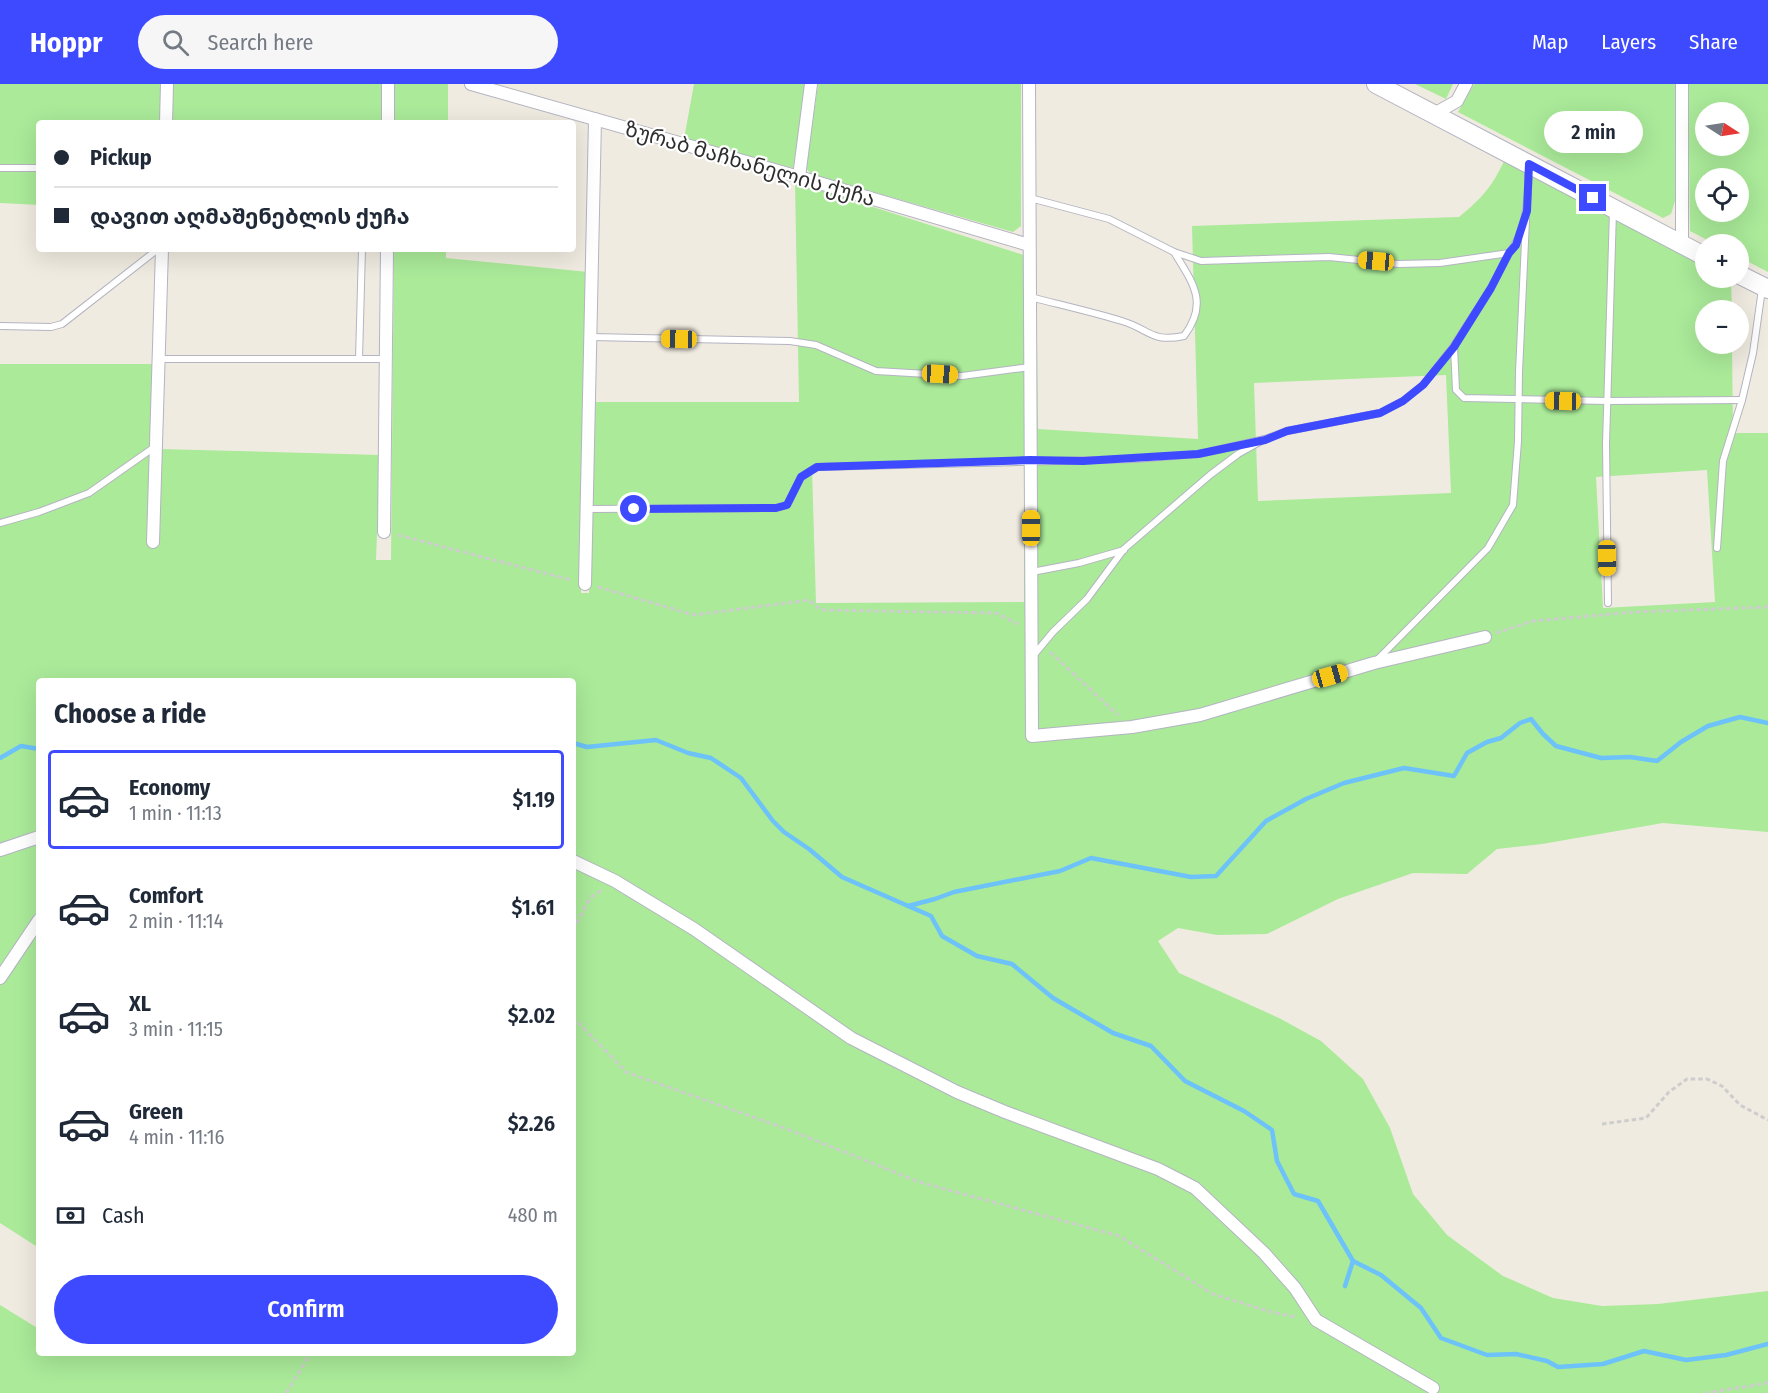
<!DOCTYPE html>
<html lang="en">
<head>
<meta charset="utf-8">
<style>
	body { margin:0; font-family:"Fira Sans Condensed","Noto Sans Georgian",sans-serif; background:#f6f6f7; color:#1f2937; height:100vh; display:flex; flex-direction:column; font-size:22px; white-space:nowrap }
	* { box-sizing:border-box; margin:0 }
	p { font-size:20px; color:#747a83 }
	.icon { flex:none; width:33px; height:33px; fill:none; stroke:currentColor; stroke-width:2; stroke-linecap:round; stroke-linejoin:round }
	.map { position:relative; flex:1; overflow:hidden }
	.panel { position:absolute; left:36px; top:594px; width:540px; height:678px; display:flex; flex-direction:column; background:#fff; border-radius:6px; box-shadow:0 6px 24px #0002 }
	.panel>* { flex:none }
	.banner { position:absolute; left:36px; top:36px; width:540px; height:132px; border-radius:6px; box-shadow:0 6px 24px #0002; display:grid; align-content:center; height:132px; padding:0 18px; background:#fff }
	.needle { width:39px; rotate:102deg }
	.controls { position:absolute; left:1695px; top:18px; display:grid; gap:12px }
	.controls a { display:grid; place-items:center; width:54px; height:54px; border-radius:50%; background:#fff; box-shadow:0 6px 24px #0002; font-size:30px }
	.end { position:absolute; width:27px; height:27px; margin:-14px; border:8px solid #3e4aff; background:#fff; box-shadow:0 0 0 3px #fff }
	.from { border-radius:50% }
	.bubble { position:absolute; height:42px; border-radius:21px; background:#fff; box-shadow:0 6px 24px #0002; font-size:20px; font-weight:600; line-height:42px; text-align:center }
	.car { position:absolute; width:18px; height:36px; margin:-18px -9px; border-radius:8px; box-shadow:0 0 4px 2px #0007; background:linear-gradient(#f5c518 24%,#345 0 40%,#f5c518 0 76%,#345 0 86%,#f5c518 0) }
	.banner b { display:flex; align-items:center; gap:21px; height:57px; font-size:22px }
	.banner b+b { border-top:2px solid #e0e1e3 }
	.banner i { width:15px; height:15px; background:#1f2937 }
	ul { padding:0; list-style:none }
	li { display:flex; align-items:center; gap:18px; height:99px; margin:0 12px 9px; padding:0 6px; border:3px solid transparent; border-radius:6px }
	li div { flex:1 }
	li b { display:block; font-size:22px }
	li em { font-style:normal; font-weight:600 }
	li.current { border-color:#3e4aff }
	li>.icon { width:54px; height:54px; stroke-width:1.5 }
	h2 { padding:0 18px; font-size:27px; line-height:72px }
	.pay { display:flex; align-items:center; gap:15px; height:66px; padding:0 18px; font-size:22px }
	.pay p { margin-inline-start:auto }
	.button { display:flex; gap:12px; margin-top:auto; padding:12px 18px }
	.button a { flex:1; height:69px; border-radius:36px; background:#3e4aff; color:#fff; font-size:24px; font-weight:600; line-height:69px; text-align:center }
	header { display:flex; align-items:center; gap:36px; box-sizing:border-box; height:84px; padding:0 30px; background:#3e4aff; color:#fff }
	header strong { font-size:28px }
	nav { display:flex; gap:33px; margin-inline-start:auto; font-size:21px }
	.search { width:420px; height:54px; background:#f6f6f7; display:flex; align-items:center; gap:15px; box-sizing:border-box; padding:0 21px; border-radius:33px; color:#747a83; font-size:22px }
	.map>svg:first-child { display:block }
	.green { fill:#aaea99; fill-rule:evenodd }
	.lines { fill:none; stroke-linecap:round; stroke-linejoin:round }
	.stream { stroke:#6cc2f9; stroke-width:4.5 }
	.lane-casing { stroke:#b4b4c2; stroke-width:8 }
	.street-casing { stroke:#b4b4c2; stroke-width:14 }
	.secondary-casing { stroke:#b4b4c2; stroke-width:20 }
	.path { stroke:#cdcdcd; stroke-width:3; stroke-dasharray:4.5 3; stroke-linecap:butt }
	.lane { stroke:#fff; stroke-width:6 }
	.street { stroke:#fff; stroke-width:12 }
	.secondary { stroke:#fff; stroke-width:18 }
	.route { stroke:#3e4aff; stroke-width:8 }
	.labels { text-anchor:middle; stroke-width:4.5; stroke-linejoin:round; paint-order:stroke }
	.street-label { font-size:21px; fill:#2e2e2e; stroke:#fff }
</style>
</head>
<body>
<header>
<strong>Hoppr</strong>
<div class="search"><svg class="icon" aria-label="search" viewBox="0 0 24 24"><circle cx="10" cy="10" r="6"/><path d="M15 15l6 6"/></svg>Search here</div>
<nav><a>Map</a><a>Layers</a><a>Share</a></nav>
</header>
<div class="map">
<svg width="1768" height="1309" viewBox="0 0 1768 1309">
	<rect width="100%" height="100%" fill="#f0ebe0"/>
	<g class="green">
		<polygon points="0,0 382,0 383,39 39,39 39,121 0,119"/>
		<rect x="395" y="0" width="53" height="39"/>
		<polygon points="694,0 806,0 793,84 684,55"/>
		<polygon points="818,0 1021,0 1021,142 1013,148 811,90 806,84"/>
		<polygon points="1415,0 1453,0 1446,15"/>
		<polygon points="1474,0 1675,0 1675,117 1671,130 1663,134 1458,28"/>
		<path d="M1688,0H1768V188L1739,173L1738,160H1715L1690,147ZM1706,28H1738V62H1706ZM1706,94H1738V128H1706Z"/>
		<path d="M1504,77L1705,180L1706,194H1731L1732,226H1706V260H1732L1733,349H1768V748L1663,739L1542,760L1497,765L1467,790L1413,789L1338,815L1267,850L1217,851L1178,844L1158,857L1179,889L1279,934L1321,957L1363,995L1390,1044L1413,1110L1447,1151L1503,1192L1553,1214L1602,1222L1658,1220L1768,1207V1309H0V1221L39,1245V1269H573V597H39V1164L0,1139V280H160V365L380,371L376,476H391L394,165H446V174L588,188L581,509H589L595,318H799L795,98L1036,175L1038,345L1198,355L1192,142L1459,133C1481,115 1492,103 1504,77ZM1446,291L1451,409L1258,417L1254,299ZM1024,382V518L816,519L812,385ZM1707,386L1715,518L1603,524L1596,393Z"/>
	</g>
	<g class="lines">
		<g class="stream">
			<polyline points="573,659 587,663 656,656 688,669 711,674 741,694 773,737 784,748 809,765 842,793 931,832 942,852 977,872 1012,880 1053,914 1113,949 1151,962 1185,997 1244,1027 1272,1046 1277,1077 1294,1110 1318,1117 1353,1177 1381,1191 1421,1224 1441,1254 1487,1271 1516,1270 1547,1277 1558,1283 1603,1280 1644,1267 1686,1276 1726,1271 1768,1260"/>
			<polyline points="0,674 21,662 39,665"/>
			<polyline points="908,822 935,815 954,808 1060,787 1091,774 1191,793 1216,792 1266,737 1306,715 1344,699 1404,684 1454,692 1467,669 1487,658 1501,654 1520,639 1531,635 1543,650 1556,662 1601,674 1630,673 1657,677 1681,658 1708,642 1740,633 1768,639"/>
			<polyline points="1345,1202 1353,1177"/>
		</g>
		<defs>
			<g id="lane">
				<polyline points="0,84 39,84"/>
				<path d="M1030,114L1109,135L1174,168L1201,177L1329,173L1399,180L1440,179L1509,169C1528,145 1528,111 1529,82"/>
				<path d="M1030,213C1061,221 1092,228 1122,237C1149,245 1151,259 1184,252C1209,219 1193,199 1174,168"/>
				<polyline points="0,242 51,243 62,240 158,165"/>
				<polyline points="590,253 790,257 816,261 876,287 962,292 1030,283"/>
				<polyline points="1454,263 1456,306 1464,314 1607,317 1742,316"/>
				<polyline points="159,275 386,275"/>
				<polyline points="359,275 362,165"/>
				<polyline points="587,425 776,424 787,421 801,393 817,383 1135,375 1199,370 1265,355"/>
				<polyline points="0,439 39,428 89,409 156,362"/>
				<polyline points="1717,464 1723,377 1742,316 1753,269 1762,205"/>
				<polyline points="1032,488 1079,479 1124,466"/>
				<polyline points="1608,519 1606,360 1613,127"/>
				<polyline points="1033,572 1053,548 1087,515 1124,465 1210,391 1238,370 1265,355 1287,347 1380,329 1403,317 1423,301 1453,263 1491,204 1509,169"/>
				<polyline points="1376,577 1488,464 1513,421 1518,357 1519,288 1526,136"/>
			</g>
			<g id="street">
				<polyline points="471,0 799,93 1029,161"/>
				<polyline points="1029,0 1032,652 1132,643 1200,631 1374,579 1485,553"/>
				<polyline points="1682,0 1682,161"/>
				<polyline points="1434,30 1457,17 1466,0"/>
				<polyline points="166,39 167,0"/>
				<polyline points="388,39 388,0"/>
				<polyline points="799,93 811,0"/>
				<polyline points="384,448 387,165"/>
				<polyline points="153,458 162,165"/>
				<polyline points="585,500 595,35"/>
				<polyline points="0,766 39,753"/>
				<polyline points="573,777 615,797 694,845 851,954 957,1008 1005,1028 1158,1085 1195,1104 1264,1169 1295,1204 1316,1236 1433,1304"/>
				<polyline points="0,894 39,836"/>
			</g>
			<g id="secondary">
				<polyline points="1376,0 1706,173"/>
				<polyline points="1738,190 1768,205"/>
			</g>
		</defs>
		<use href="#lane" class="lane-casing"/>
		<use href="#street" class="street-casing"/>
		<use href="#secondary" class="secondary-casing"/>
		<g class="path">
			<polyline points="398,451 571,496"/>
			<polyline points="598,503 694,531 809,516 821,526 996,529 1018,540"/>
			<polyline points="1496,549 1533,537 1635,528 1768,523"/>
			<polyline points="1050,568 1118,631"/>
			<polyline points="573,846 590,814 603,805"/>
			<polyline points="573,933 626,988 787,1045 919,1098 1119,1152 1213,1210 1271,1228 1296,1233"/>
			<polyline points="1602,1040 1646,1034 1669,1008 1687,995 1707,995 1722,1002 1740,1021 1768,1036"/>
			<polyline points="286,1309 311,1269"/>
			<polyline points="1705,1309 1768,1299"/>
		</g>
		<use href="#lane" class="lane"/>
		<use href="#street" class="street"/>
		<use href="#secondary" class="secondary"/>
	</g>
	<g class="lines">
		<polyline class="route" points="634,425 776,424 787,421 801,393 817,383 1030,376 1083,377 1198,370 1265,356 1287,347 1380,329 1403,317 1423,301 1454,263 1491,204 1509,169 1516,161 1527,127 1529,80 1593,114"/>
	</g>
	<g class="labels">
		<g class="street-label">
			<text transform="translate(750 80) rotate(16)" y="7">ზურაბ მაჩხანელის ქუჩა</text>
		</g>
	</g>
</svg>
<div class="controls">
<a><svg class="needle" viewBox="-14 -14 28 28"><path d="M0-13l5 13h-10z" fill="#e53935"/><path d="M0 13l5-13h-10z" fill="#747a83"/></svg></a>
<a><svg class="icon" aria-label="locate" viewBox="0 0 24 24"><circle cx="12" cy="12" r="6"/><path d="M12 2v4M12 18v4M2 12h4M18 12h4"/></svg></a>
<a>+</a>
<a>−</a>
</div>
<i class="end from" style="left:634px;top:425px"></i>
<i class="end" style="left:1593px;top:114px"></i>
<div class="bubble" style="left:1544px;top:27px;width:99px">2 min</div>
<i class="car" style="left:1376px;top:177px;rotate:275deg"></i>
<i class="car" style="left:679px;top:255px;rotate:271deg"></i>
<i class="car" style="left:940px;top:290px;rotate:93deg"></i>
<i class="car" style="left:1563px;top:317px;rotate:271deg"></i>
<i class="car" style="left:1031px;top:444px;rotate:0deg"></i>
<i class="car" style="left:1607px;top:474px;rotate:179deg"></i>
<i class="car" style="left:1330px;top:592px;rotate:74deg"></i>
<div class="banner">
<b><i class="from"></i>Pickup</b>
<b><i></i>დავით აღმაშენებლის ქუჩა</b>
</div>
<section class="panel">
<h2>Choose a ride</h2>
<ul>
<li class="current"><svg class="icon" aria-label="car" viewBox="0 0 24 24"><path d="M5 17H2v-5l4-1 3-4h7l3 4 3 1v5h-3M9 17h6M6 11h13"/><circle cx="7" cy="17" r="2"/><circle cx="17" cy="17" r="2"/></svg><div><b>Economy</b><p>1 min · 11:13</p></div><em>$1.19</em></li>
<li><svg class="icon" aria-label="car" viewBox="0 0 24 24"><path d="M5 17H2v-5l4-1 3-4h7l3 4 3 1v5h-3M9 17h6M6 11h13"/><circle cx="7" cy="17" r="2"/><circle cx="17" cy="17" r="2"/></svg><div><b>Comfort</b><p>2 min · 11:14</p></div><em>$1.61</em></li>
<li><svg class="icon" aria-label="car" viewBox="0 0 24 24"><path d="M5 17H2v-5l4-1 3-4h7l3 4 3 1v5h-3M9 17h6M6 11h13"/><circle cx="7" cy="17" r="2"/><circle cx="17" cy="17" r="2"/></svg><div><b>XL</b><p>3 min · 11:15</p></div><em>$2.02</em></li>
<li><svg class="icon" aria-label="car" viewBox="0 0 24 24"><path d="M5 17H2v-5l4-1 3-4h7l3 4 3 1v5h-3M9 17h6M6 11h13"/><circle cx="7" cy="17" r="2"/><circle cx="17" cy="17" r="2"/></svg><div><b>Green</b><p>4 min · 11:16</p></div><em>$2.26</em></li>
</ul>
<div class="pay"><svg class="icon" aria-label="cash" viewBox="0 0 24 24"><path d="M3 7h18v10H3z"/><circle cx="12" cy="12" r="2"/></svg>Cash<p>480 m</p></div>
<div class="button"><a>Confirm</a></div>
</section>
</div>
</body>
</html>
